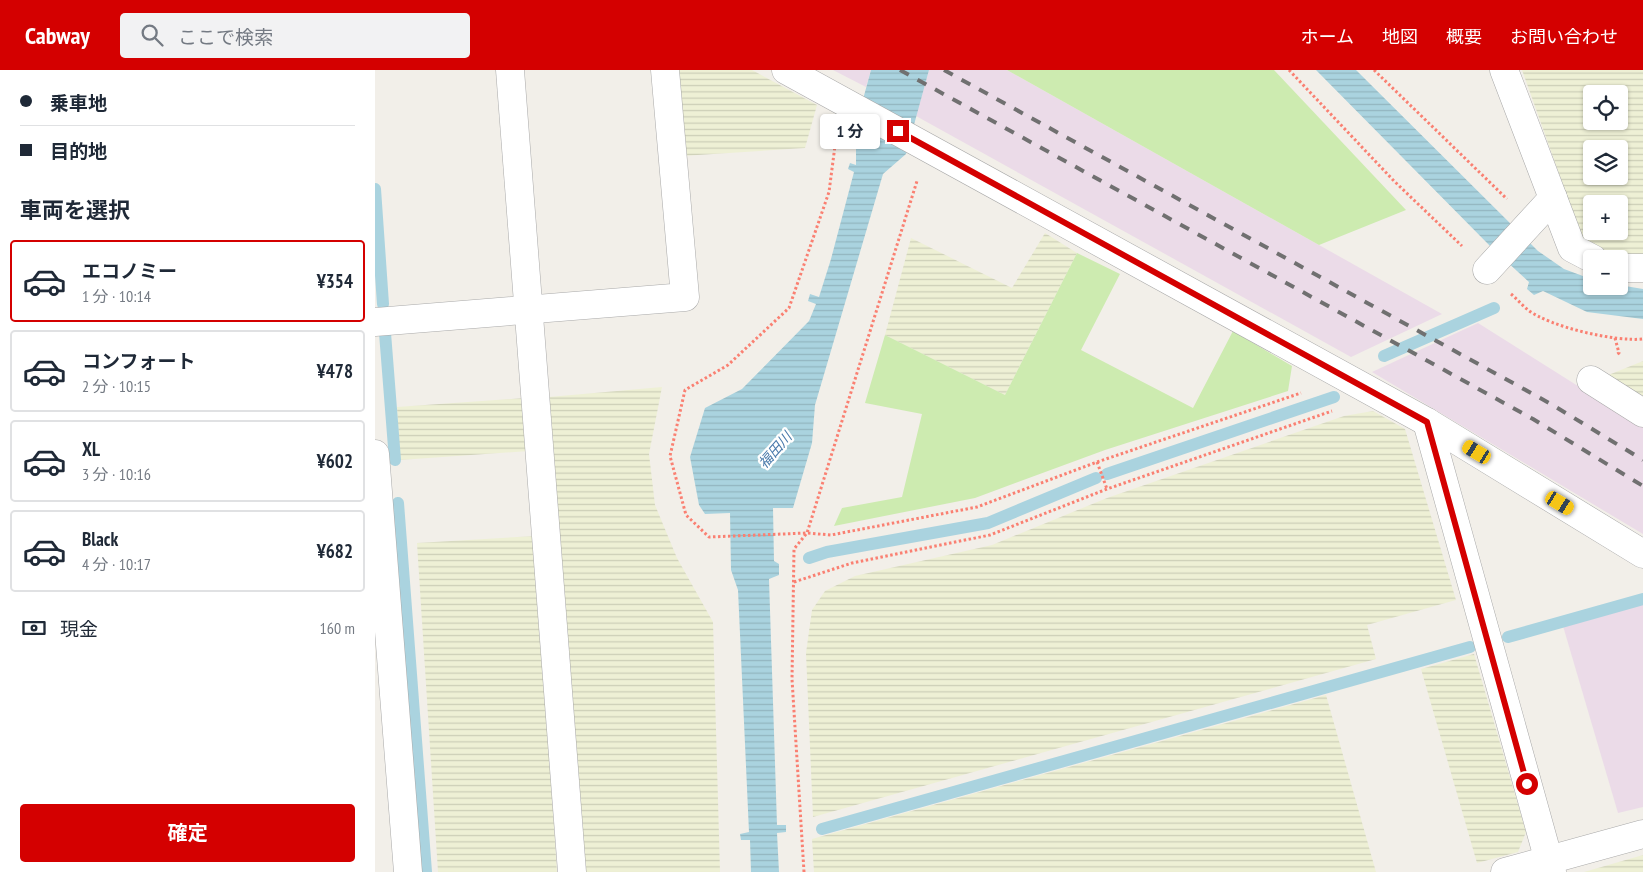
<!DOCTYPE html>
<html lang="ja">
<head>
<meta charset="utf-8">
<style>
	body { margin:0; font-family:"PT Sans Narrow","Noto Sans JP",sans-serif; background:#f2f2f3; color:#1f2937; height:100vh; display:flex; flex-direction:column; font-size:19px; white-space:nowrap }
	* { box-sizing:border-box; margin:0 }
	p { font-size:16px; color:#747a83 }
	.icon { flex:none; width:28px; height:28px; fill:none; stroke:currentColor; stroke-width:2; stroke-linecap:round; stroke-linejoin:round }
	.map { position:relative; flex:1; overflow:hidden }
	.sheet { display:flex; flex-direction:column; background:#fff; width:375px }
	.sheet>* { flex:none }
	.guide { display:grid; align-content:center; height:110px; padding:0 20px; background:#fff }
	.controls { position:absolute; left:1208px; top:15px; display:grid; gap:10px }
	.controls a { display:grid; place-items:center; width:45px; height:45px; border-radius:5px; background:#fff; box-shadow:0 1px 4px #0004; font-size:25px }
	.end { position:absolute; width:22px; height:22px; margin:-11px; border:6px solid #d40000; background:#fff; box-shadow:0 0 0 2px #fff }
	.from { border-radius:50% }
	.bubble { position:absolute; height:35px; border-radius:5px; background:#fff; box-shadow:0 1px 4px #0004; font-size:16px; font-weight:700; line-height:35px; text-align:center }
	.car { position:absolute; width:15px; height:30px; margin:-15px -8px; border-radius:6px; box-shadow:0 0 4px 1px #0007; background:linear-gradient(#f5c518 24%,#345 0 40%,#f5c518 0 76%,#345 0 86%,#f5c518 0) }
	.guide b { display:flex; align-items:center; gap:18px; height:48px; font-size:19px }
	.guide b+b { border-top:1px solid #e0e1e3 }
	.guide i { width:12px; height:12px; background:#1f2937 }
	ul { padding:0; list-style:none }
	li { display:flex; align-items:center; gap:15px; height:82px; margin:0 10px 8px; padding:0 10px; border:2px solid #e0e1e3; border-radius:5px }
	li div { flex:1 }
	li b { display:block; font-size:19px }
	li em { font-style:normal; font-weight:700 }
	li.selected { border-color:#d40000 }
	li>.icon { width:45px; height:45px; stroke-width:1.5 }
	h2 { padding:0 20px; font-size:22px; line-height:60px }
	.pay { display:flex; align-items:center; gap:12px; height:55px; padding:0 20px; font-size:19px }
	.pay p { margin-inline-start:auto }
	.action { display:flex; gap:10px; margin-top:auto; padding:10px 20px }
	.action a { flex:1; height:58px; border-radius:5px; background:#d40000; color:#fff; font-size:20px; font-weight:700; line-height:58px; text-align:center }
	header { display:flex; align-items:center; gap:30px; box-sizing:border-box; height:70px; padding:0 25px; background:#d40000; color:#fff }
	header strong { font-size:24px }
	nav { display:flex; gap:28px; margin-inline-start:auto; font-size:18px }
	.search { width:350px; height:45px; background:#f2f2f3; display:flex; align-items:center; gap:12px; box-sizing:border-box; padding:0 18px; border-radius:5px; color:#747a83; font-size:19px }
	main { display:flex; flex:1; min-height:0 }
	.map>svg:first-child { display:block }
	.industrial { fill:#ebdbe8 }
	.farmland { fill:url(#farmland-rules); fill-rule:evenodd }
	.grass { fill:#cdebb0 }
	.water { fill:url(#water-rules) }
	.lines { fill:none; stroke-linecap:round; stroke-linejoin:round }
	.stream { stroke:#aad3df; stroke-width:12 }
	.minor-casing { stroke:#a9a9a9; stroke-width:29 }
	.path { stroke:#fa8072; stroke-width:3; stroke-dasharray:2.5 2.5; stroke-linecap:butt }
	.minor { stroke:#fff; stroke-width:28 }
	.rail { stroke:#707070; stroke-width:4; stroke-dasharray:10 10; stroke-linecap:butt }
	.route { stroke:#d40000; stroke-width:6 }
	.labels { text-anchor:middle; stroke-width:4.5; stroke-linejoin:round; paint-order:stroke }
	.water-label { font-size:14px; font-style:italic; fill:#4a7aab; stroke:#fff }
</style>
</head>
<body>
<header>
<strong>Cabway</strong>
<div class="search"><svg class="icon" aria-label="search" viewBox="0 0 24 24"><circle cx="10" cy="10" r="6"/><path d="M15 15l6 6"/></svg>ここで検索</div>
<nav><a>ホーム</a><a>地図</a><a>概要</a><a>お問い合わせ</a></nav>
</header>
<main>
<section class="sheet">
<div class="guide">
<b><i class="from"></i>乗車地</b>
<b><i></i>目的地</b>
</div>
<h2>車両を選択</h2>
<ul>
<li class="selected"><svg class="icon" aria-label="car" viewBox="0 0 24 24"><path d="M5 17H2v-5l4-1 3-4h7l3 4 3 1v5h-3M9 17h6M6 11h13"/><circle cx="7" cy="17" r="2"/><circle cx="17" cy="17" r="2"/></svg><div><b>エコノミー</b><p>1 分 · 10:14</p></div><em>¥354</em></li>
<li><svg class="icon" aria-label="car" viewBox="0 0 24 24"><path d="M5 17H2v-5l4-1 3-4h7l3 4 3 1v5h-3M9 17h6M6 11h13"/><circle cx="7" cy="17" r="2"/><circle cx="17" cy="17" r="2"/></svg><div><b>コンフォート</b><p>2 分 · 10:15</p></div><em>¥478</em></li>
<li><svg class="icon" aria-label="car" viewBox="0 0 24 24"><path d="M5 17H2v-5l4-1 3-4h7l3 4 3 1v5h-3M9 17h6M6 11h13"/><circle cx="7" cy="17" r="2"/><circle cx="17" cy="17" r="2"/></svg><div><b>XL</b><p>3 分 · 10:16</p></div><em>¥602</em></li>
<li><svg class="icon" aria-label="car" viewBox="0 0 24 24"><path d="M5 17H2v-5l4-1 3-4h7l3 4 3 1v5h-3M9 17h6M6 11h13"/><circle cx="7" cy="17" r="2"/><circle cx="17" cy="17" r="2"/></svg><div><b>Black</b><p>4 分 · 10:17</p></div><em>¥682</em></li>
</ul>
<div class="pay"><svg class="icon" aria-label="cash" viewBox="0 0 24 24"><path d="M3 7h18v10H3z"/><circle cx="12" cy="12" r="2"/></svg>現金<p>160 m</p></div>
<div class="action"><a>確定</a></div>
</section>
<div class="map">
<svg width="1268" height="802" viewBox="0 0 1268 802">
	<defs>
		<pattern id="farmland-rules" width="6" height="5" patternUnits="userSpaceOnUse" patternTransform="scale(1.25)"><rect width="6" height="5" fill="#eef0d5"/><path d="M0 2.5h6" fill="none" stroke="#ccceb7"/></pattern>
		<pattern id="water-rules" width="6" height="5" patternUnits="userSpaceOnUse" patternTransform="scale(1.25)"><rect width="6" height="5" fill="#aad3df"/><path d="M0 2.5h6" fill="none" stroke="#92b5bf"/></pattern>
	</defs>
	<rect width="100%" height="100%" fill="#f2efe9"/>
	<g class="industrial">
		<polygon points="458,0 496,0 491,17"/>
		<polygon points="554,0 632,0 1067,244 976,287 541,46"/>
		<polygon points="1103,253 1268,357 1268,464 997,302"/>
		<polygon points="1268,533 1268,737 1243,743 1188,556"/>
	</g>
	<g class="farmland">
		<polygon points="298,0 377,0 442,35 430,78 307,86"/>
		<path d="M1147,0H1268V186H1240L1208,171ZM1216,24H1244V51H1216ZM1216,79H1244V106H1216ZM1216,134H1244V161H1216Z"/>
		<polygon points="670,163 702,183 630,325 510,265 536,168 637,218"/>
		<polygon points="1268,291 1268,327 1231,306"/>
		<polygon points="287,317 274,384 280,435 302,488 338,552 345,802 208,802 174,327"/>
		<polygon points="150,328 154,381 25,390 22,337"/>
		<polygon points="998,341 1030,359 1081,530 992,555 1001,589 438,747 431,583 437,540 450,521 480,506 617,475 732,428 969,346"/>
		<polygon points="160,466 182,802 63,802 42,473"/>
		<polygon points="1099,584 1151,762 1143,782 1102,793 1046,599"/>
		<polygon points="951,625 1001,802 439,802 437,769"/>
		<polygon points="1268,785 1268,802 1209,802"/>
	</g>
	<g class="grass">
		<polygon points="632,0 899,0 1031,140 944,175"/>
		<polygon points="702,183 745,204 706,280 818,338 858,261 917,296 913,321 730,380 600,428 459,456 467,438 527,427 547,344 490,333 510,265 630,325"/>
	</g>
	<g class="water">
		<polygon points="496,0 554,0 531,84 508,104 440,335 437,373 418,438 398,438 399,491 404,494 404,505 394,509 402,755 411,755 411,762 402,763 404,802 376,802 375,770 366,770 365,764 374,762 363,520 356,500 355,443 330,444 324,435 315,387 330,338 367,319 434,251 441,234 433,231 435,224 444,227 456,189 479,102 473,99 475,93 481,95 481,55"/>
		<polygon points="941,0 981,0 1163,181 1189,199 1216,209 1216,216 1244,215 1268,219 1268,249 1212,242 1168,221 1159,225 1152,219 1154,212 1118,179"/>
	</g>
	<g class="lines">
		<g class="stream">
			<polyline points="0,119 8,234"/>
			<polyline points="10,263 20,390"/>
			<polyline points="1009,286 1119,238"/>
			<polyline points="732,404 959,327"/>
			<polyline points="23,433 51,802"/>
			<polyline points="434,488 452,482 613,453 721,408"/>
			<polyline points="1133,567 1268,529"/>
			<polyline points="447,759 1095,577"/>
		</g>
		<defs>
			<g id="minor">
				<polyline points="135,0 197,802"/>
				<polyline points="411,0 1052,352 1268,484"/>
				<polyline points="1129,0 1197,178 1218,189"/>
				<polyline points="1244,198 1268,198"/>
				<polyline points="1112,200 1178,128"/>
				<polyline points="0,252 310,227 290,0"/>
				<polyline points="1216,310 1268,343"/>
				<polyline points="1052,352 1177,802"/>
				<polyline points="0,384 33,802"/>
				<polyline points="1130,802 1268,764"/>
			</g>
		</defs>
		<use href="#minor" class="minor-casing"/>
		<g class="path">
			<polyline points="914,0 1019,111 1087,176"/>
			<polyline points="999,0 1132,129"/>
			<polyline points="461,68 454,122 414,238 353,295 310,320 295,386 311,445 334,467 432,463 542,111"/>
			<path d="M1136,224C1142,229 1147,235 1153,240C1175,257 1241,272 1268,269"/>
			<polyline points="1240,268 1244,283 1241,285"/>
			<polyline points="722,392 732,419"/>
			<polyline points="419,512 477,493 615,465 732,419 957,341"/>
			<polyline points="429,802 417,609 419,479 432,463 456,465 602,437 722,392 926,323"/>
		</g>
		<use href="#minor" class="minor"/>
		<g class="rail">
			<polyline points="525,0 1158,349 1268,416"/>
			<polyline points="569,0 1176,334 1268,390"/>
		</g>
	</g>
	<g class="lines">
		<polyline class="route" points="523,61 1052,352 1152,714"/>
	</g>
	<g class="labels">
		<g class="water-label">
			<text transform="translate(400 380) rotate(-49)" y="5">福田川</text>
		</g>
	</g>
</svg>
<div class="controls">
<a><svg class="icon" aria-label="locate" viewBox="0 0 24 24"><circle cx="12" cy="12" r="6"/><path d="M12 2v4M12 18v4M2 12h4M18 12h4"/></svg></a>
<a><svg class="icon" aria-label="layers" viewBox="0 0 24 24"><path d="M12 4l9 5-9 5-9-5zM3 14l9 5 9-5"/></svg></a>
<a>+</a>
<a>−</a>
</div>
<i class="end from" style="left:1152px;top:714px"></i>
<i class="end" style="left:523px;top:61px"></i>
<div class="bubble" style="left:445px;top:44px;width:60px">1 分</div>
<i class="car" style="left:1102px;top:382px;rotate:301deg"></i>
<i class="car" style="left:1185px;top:433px;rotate:121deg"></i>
</div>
</main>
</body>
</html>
